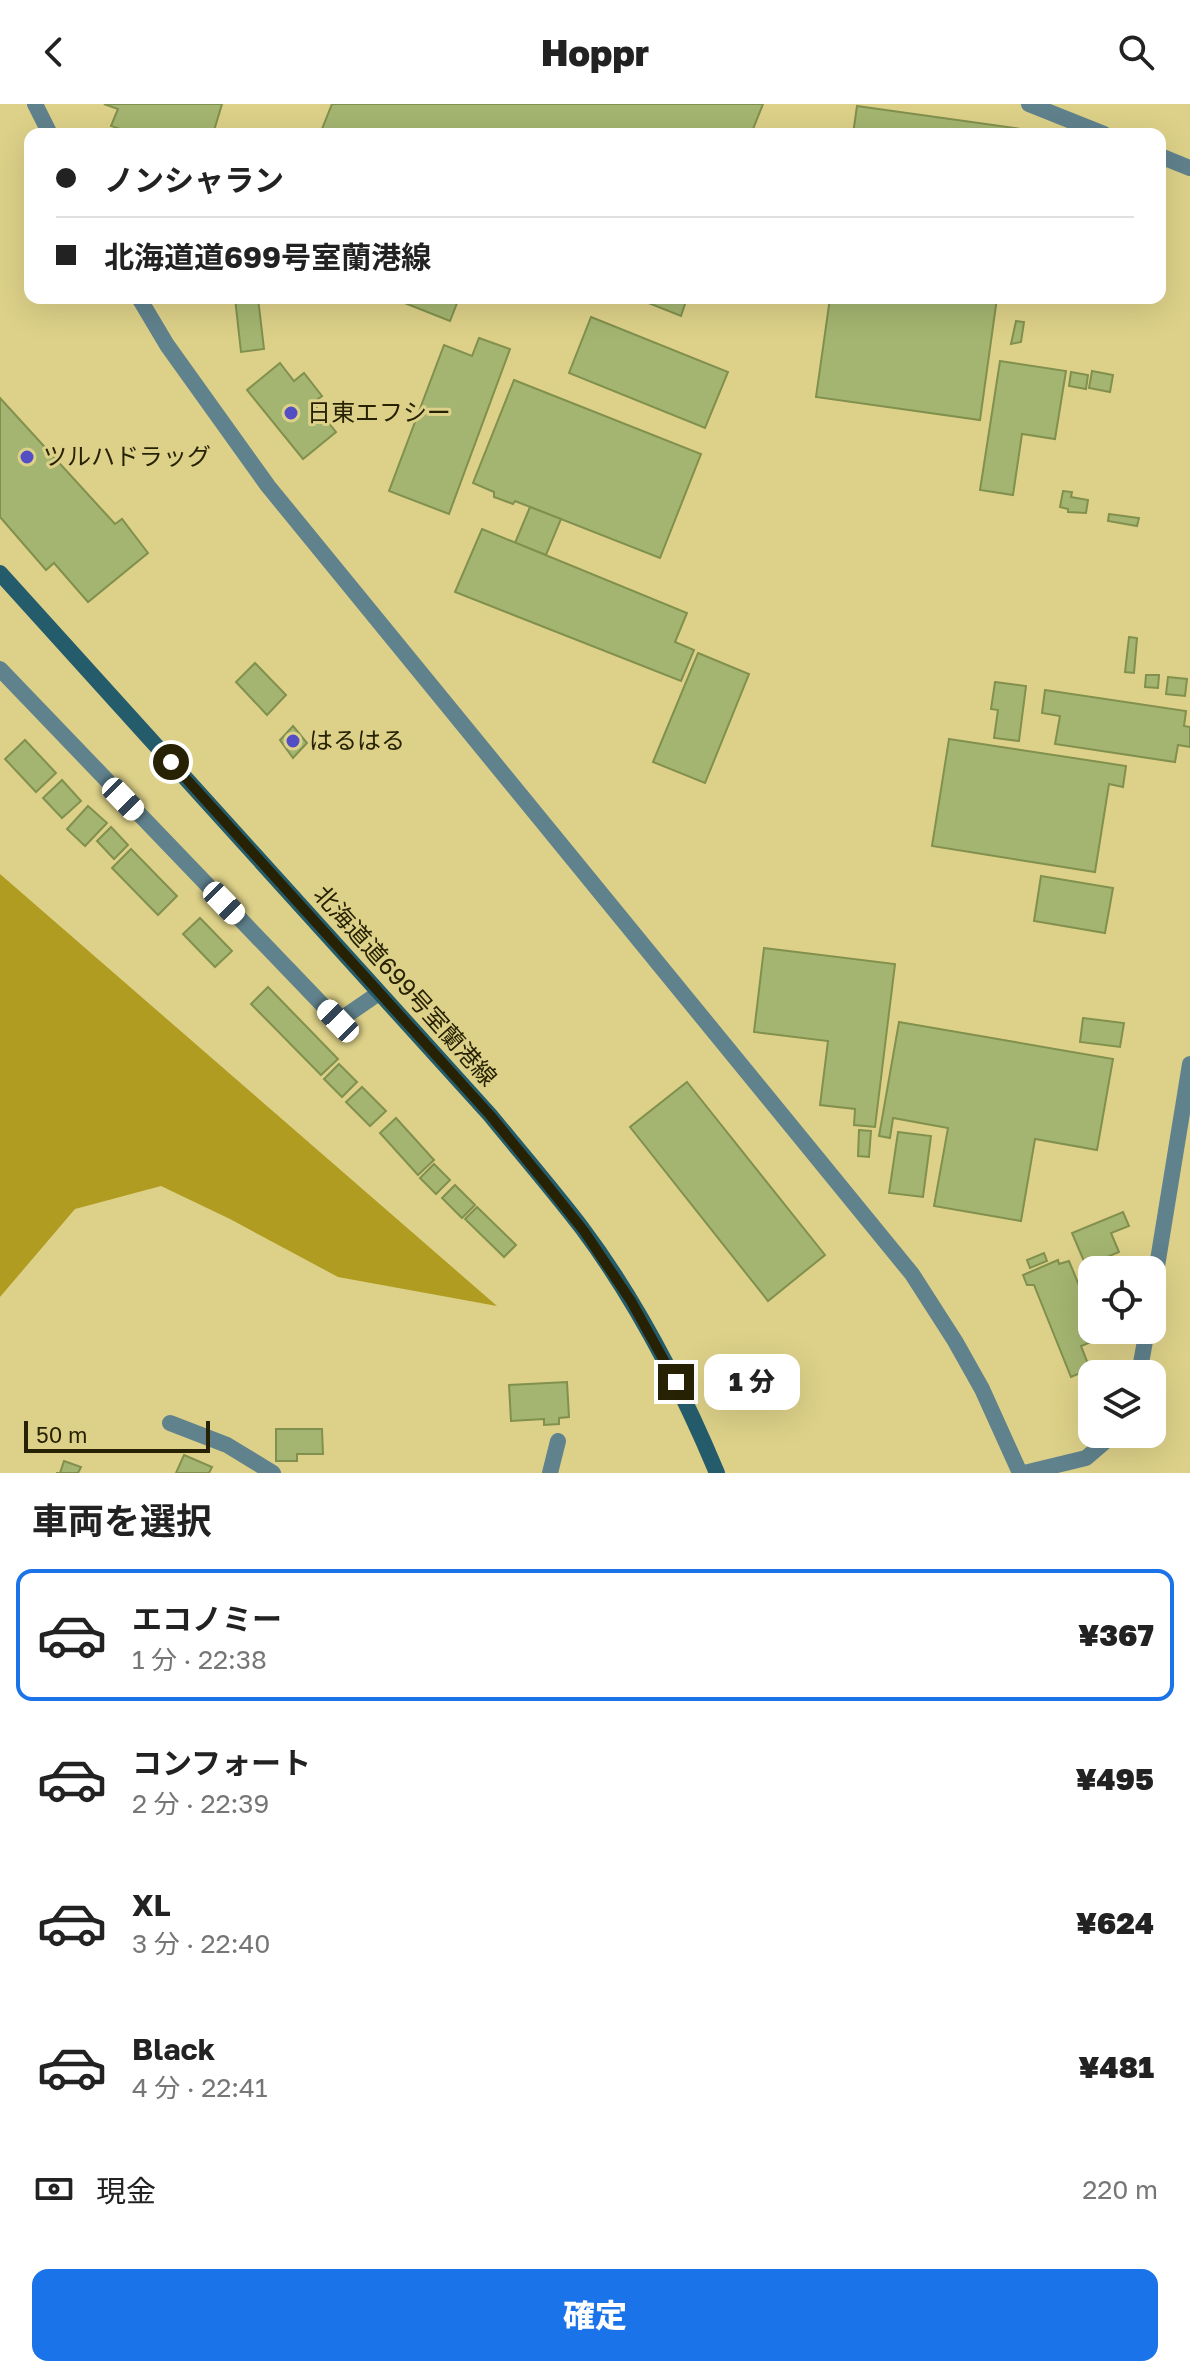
<!DOCTYPE html>
<html lang="ja">
<head>
<meta charset="utf-8">
<style>
	body { margin:0; font-family:"Golos Text","Noto Sans JP",sans-serif; background:#f6f6f6; color:#222; height:100vh; display:flex; flex-direction:column; font-size:30px; white-space:nowrap }
	* { box-sizing:border-box; margin:0 }
	p { font-size:26px; color:#767676 }
	.icon { flex:none; width:44px; height:44px; fill:none; stroke:currentColor; stroke-width:2; stroke-linecap:round; stroke-linejoin:round }
	.map { position:relative; height:1369px; overflow:hidden }
	.details { display:flex; flex-direction:column; background:#fff; flex:1 }
	.details>* { flex:none }
	.top-card { position:absolute; left:24px; top:24px; width:1142px; height:176px; border-radius:16px; box-shadow:0 8px 32px #0002; display:grid; align-content:center; height:176px; padding:0 32px; background:#fff }
	.tools { position:absolute; left:1078px; top:1152px; display:grid; gap:16px }
	.tools a { display:grid; place-items:center; width:88px; height:88px; border-radius:16px; background:#fff; box-shadow:0 8px 32px #0002; font-size:40px }
	.scale { position:absolute; left:24px; bottom:20px; width:186px; box-sizing:border-box; padding-left:8px; border:4px solid #272204; border-top:0; font-size:22px; line-height:28px; white-space:nowrap; color:#272204; -webkit-text-stroke:6px #ddd189; paint-order:stroke }
	.end { position:absolute; width:36px; height:36px; margin:-18px; border:10px solid #272204; background:#fff; box-shadow:0 0 0 4px #fff }
	.from { border-radius:50% }
	.bubble { position:absolute; height:56px; border-radius:16px; background:#fff; box-shadow:0 8px 32px #0002; font-size:26px; font-weight:800; line-height:56px; text-align:center }
	.car { position:absolute; width:24px; height:48px; margin:-24px -12px; border-radius:10px; box-shadow:0 0 6px 2px #0007; background:linear-gradient(#fff 24%,#345 0 40%,#fff 0 76%,#345 0 86%,#fff 0) }
	.top-card b { display:flex; align-items:center; gap:28px; height:76px; font-size:30px }
	.top-card b+b { border-top:2px solid #e0e0e0 }
	.top-card i { width:20px; height:20px; background:#222 }
	ul { padding:0; list-style:none }
	li { display:flex; align-items:center; gap:24px; height:132px; margin:0 16px 12px; padding:0 16px; border:4px solid transparent; border-radius:16px }
	li div { flex:1 }
	li b { display:block; font-size:30px }
	li em { font-style:normal; font-weight:800 }
	li.on { border-color:#1a73e8 }
	li>.icon { width:72px; height:72px; stroke-width:1.5 }
	h2 { padding:0 32px; font-size:36px; line-height:96px }
	.pay { display:flex; align-items:center; gap:20px; height:88px; padding:0 32px; font-size:30px }
	.pay p { margin-inline-start:auto }
	.action { display:flex; gap:16px; margin-top:auto; padding:16px 32px }
	.action a { flex:1; height:92px; border-radius:16px; background:#1a73e8; color:#fff; font-size:32px; font-weight:800; line-height:92px; text-align:center }
	header { display:flex; justify-content:space-between; align-items:center; height:104px; padding:0 32px; background:#fff; font-size:36px; font-weight:800 }
	.map>svg:first-child { display:block }
	.forest { fill:#af9c20 }
	.building { fill:#a4b571; stroke:#81904d; stroke-width:2 }
	.lines { fill:none; stroke-linecap:round; stroke-linejoin:round }
	.minor { stroke:#60828d; stroke-width:16 }
	.secondary { stroke:#255c6c; stroke-width:16 }
	.route { stroke:#272204; stroke-width:10 }
	.poi-dot { fill:#544ec5; stroke:#ddd189; stroke-width:3 }
	.labels { text-anchor:middle; stroke-width:6; stroke-linejoin:round; paint-order:stroke }
	.poi-label { font-size:24px; fill:#272204; stroke:#ddd189; text-anchor:start }
	.street-label { font-size:24px; fill:#272204; stroke:#ddd189 }
</style>
</head>
<body>
<header><svg class="icon" aria-label="back" viewBox="0 0 24 24"><path d="M15 5l-7 7 7 7"/></svg>Hoppr<svg class="icon" aria-label="search" viewBox="0 0 24 24"><circle cx="10" cy="10" r="6"/><path d="M15 15l6 6"/></svg></header>
<div class="map">
<svg width="1190" height="1369" viewBox="0 0 1190 1369">
	<rect width="100%" height="100%" fill="#ddd189"/>
	<polygon class="forest" points="0,770 497,1202 338,1173 230,1115 161,1082 75,1105 0,1193"/>
	<g class="building">
		<polygon points="104,0 222,0 213,30 135,30 111,22 118,5"/>
		<polygon points="332,0 763,0 751,30 320,30"/>
		<polygon points="857,2 1021,25 1020,30 853,30"/>
		<polygon points="235,194 258,194 264,245 241,248"/>
		<polygon points="392,194 459,194 450,217"/>
		<polygon points="636,194 687,194 681,212"/>
		<polygon points="830,194 997,194 980,316 816,293"/>
		<polygon points="591,213 728,268 705,324 569,269"/>
		<polygon points="1016,217 1024,218 1021,238 1011,240"/>
		<polygon points="479,234 510,245 449,410 389,387 444,241 472,252"/>
		<polygon points="1000,257 1066,267 1055,335 1022,330 1013,391 980,386"/>
		<polygon points="280,259 294,277 304,269 322,292 313,299 336,328 303,355 247,286"/>
		<polygon points="1092,267 1113,271 1110,288 1089,284"/>
		<polygon points="1071,268 1088,271 1086,285 1069,282"/>
		<polygon points="514,276 701,350 660,454 515,397 513,400 494,393 494,388 473,379"/>
		<polygon points="0,294 115,420 122,415 148,449 88,498 54,459 46,466 0,413"/>
		<polygon points="1063,387 1072,388 1071,393 1088,396 1086,409 1068,408 1068,405 1060,403"/>
		<polygon points="530,403 561,415 546,451 515,439"/>
		<polygon points="1109,410 1139,414 1137,422 1108,417"/>
		<polygon points="482,425 687,509 675,538 694,546 681,577 455,488"/>
		<polygon points="1129,533 1137,534 1134,569 1125,568"/>
		<polygon points="698,549 749,570 705,679 653,658"/>
		<polygon points="255,559 286,591 267,611 236,578"/>
		<polygon points="1146,571 1159,571 1158,584 1145,583"/>
		<polygon points="1168,573 1187,575 1185,592 1166,590"/>
		<polygon points="995,578 1026,582 1019,637 994,634 998,606 991,605"/>
		<polygon points="1045,586 1186,607 1184,622 1190,623 1190,643 1178,641 1175,658 1055,640 1060,612 1042,609"/>
		<polygon points="293,622 307,639 293,654 280,636"/>
		<polygon points="949,635 1126,662 1123,683 1109,680 1095,768 932,742"/>
		<polygon points="25,636 56,669 36,688 5,655"/>
		<polygon points="62,676 81,697 62,714 43,694"/>
		<polygon points="88,702 107,719 85,742 67,725"/>
		<polygon points="111,723 128,741 114,755 97,737"/>
		<polygon points="131,745 177,792 158,811 112,764"/>
		<polygon points="1041,772 1113,784 1105,829 1034,817"/>
		<polygon points="200,814 232,847 215,863 183,830"/>
		<polygon points="764,844 895,860 875,1023 854,1021 855,1005 820,1001 828,937 754,928"/>
		<polygon points="268,883 338,955 321,971 251,900"/>
		<polygon points="1083,914 1124,919 1120,943 1080,938"/>
		<polygon points="899,918 1113,955 1097,1046 1035,1035 1021,1117 934,1102 948,1024 893,1014 890,1034 879,1032"/>
		<polygon points="339,960 357,978 342,993 324,975"/>
		<polygon points="687,978 825,1151 768,1197 630,1023"/>
		<polygon points="362,983 386,1007 370,1022 346,998"/>
		<polygon points="396,1014 434,1056 418,1071 380,1029"/>
		<polygon points="859,1026 871,1027 869,1053 858,1052"/>
		<polygon points="898,1028 931,1032 923,1093 889,1089"/>
		<polygon points="434,1060 450,1076 436,1090 420,1074"/>
		<polygon points="455,1081 475,1101 462,1114 442,1094"/>
		<polygon points="477,1103 516,1141 504,1153 465,1115"/>
		<polygon points="1123,1108 1129,1122 1111,1129 1119,1148 1086,1162 1072,1129"/>
		<polygon points="1044,1149 1047,1157 1030,1164 1027,1156"/>
		<polygon points="1058,1156 1059,1160 1069,1157 1092,1213 1092,1226 1097,1226 1101,1234 1081,1242 1090,1265 1071,1273 1034,1181 1027,1181 1023,1171"/>
		<polygon points="567,1278 569,1313 559,1314 559,1320 544,1321 544,1315 511,1317 509,1281"/>
		<polygon points="276,1325 322,1325 323,1350 297,1350 297,1357 276,1357"/>
		<polygon points="184,1351 212,1363 209,1369 176,1369"/>
		<polygon points="64,1357 81,1363 78,1369 56,1369 60,1369"/>
	</g>
	<g class="lines">
		<g class="minor">
			<polyline points="35,0 50,30"/>
			<polyline points="1029,0 1104,30"/>
			<polyline points="1160,52 1190,64"/>
			<polyline points="139,194 167,241 268,382 912,1170 955,1237 982,1285 1020,1369"/>
			<polyline points="0,565 338,917 379,889"/>
			<polyline points="1152,1193 1190,960"/>
			<polyline points="1139,1270 1147,1226"/>
			<polyline points="170,1319 227,1341 273,1369"/>
			<polyline points="550,1369 558,1337"/>
			<polyline points="1024,1369 1086,1354 1114,1330"/>
		</g>
		<path class="secondary" d="M0,469L490,1011C521,1049 553,1086 582,1124C638,1199 681,1283 717,1369"/>
	</g>
	<g class="lines">
		<polyline class="route" points="171,658 490,1011 548,1082 584,1127 631,1197 676,1278"/>
	</g>
	<g class="poi-dot">
		<circle cx="291" cy="309" r="8"/>
		<circle cx="27" cy="353" r="8"/>
		<circle cx="293" cy="637" r="8"/>
	</g>
	<g class="labels">
		<g class="poi-label">
			<text x="307" y="317">日東エフシー</text>
			<text x="43" y="361">ツルハドラッグ</text>
			<text x="309" y="645">はるはる</text>
		</g>
		<g class="street-label">
			<text transform="translate(405 882) rotate(48)" y="8">北海道道699号室蘭港線</text>
		</g>
	</g>
</svg>
<div class="tools">
<a><svg class="icon" aria-label="locate" viewBox="0 0 24 24"><circle cx="12" cy="12" r="6"/><path d="M12 2v4M12 18v4M2 12h4M18 12h4"/></svg></a>
<a><svg class="icon" aria-label="layers" viewBox="0 0 24 24"><path d="M12 4l9 5-9 5-9-5zM3 14l9 5 9-5"/></svg></a>
</div>
<div class="scale">50 m</div>
<i class="end from" style="left:171px;top:658px"></i>
<i class="end" style="left:676px;top:1278px"></i>
<div class="bubble" style="left:704px;top:1250px;width:96px">1 分</div>
<i class="car" style="left:123px;top:695px;rotate:136deg"></i>
<i class="car" style="left:224px;top:799px;rotate:136deg"></i>
<i class="car" style="left:338px;top:917px;rotate:316deg"></i>
<div class="top-card">
<b><i class="from"></i>ノンシャラン</b>
<b><i></i>北海道道699号室蘭港線</b>
</div>
</div>
<section class="details">
<h2>車両を選択</h2>
<ul>
<li class="on"><svg class="icon" aria-label="car" viewBox="0 0 24 24"><path d="M5 17H2v-5l4-1 3-4h7l3 4 3 1v5h-3M9 17h6M6 11h13"/><circle cx="7" cy="17" r="2"/><circle cx="17" cy="17" r="2"/></svg><div><b>エコノミー</b><p>1 分 · 22:38</p></div><em>¥367</em></li>
<li><svg class="icon" aria-label="car" viewBox="0 0 24 24"><path d="M5 17H2v-5l4-1 3-4h7l3 4 3 1v5h-3M9 17h6M6 11h13"/><circle cx="7" cy="17" r="2"/><circle cx="17" cy="17" r="2"/></svg><div><b>コンフォート</b><p>2 分 · 22:39</p></div><em>¥495</em></li>
<li><svg class="icon" aria-label="car" viewBox="0 0 24 24"><path d="M5 17H2v-5l4-1 3-4h7l3 4 3 1v5h-3M9 17h6M6 11h13"/><circle cx="7" cy="17" r="2"/><circle cx="17" cy="17" r="2"/></svg><div><b>XL</b><p>3 分 · 22:40</p></div><em>¥624</em></li>
<li><svg class="icon" aria-label="car" viewBox="0 0 24 24"><path d="M5 17H2v-5l4-1 3-4h7l3 4 3 1v5h-3M9 17h6M6 11h13"/><circle cx="7" cy="17" r="2"/><circle cx="17" cy="17" r="2"/></svg><div><b>Black</b><p>4 分 · 22:41</p></div><em>¥481</em></li>
</ul>
<div class="pay"><svg class="icon" aria-label="cash" viewBox="0 0 24 24"><path d="M3 7h18v10H3z"/><circle cx="12" cy="12" r="2"/></svg>現金<p>220 m</p></div>
<div class="action"><a>確定</a></div>
</section>
</body>
</html>
